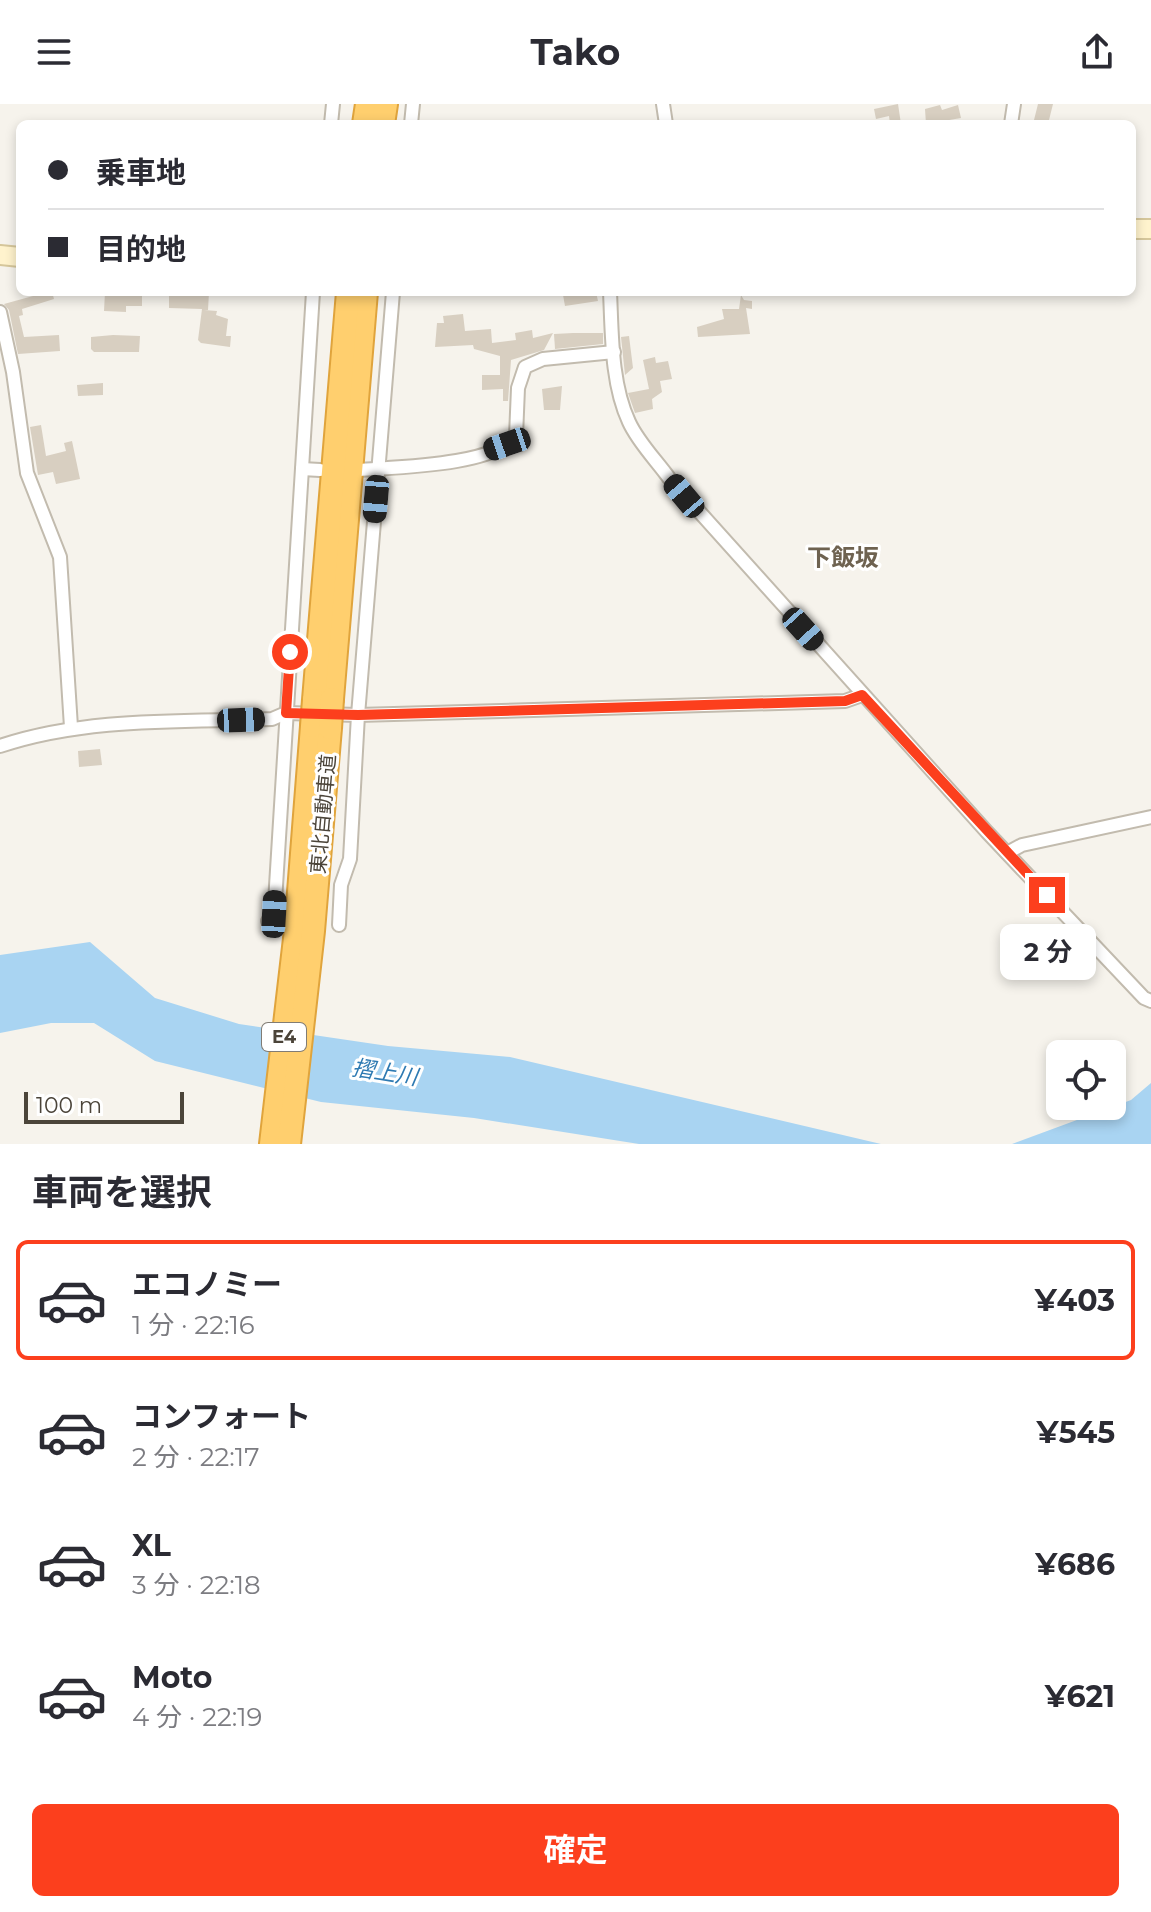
<!DOCTYPE html>
<html lang="ja">
<head>
<meta charset="utf-8">
<style>
	body { margin:0; font-family:Montserrat,"Noto Sans JP",sans-serif; background:#f7f7f7; color:#2b2b33; height:100vh; display:flex; flex-direction:column; font-size:30px; white-space:nowrap }
	* { box-sizing:border-box; margin:0 }
	p { font-size:26px; color:#7c7c81 }
	.icon { flex:none; width:44px; height:44px; fill:none; stroke:currentColor; stroke-width:2; stroke-linecap:round; stroke-linejoin:round }
	.map { position:relative; height:1040px; overflow:hidden }
	.sheet { display:flex; flex-direction:column; background:#fff; flex:1 }
	.sheet>* { flex:none }
	.guide { position:absolute; left:16px; top:16px; width:1120px; height:176px; border-radius:12px; box-shadow:0 4px 12px #0003; display:grid; align-content:center; height:176px; padding:0 32px; background:#fff }
	.buttons { position:absolute; left:1046px; top:936px; display:grid; gap:16px }
	.buttons a { display:grid; place-items:center; width:80px; height:80px; border-radius:12px; background:#fff; box-shadow:0 4px 12px #0003; font-size:40px }
	.scale { position:absolute; left:24px; bottom:20px; width:160px; box-sizing:border-box; padding-left:8px; border:4px solid #4b4439; border-top:0; font-size:22px; line-height:28px; white-space:nowrap; color:#4b4439; -webkit-text-stroke:6px #fff; paint-order:stroke }
	.end { position:absolute; width:36px; height:36px; margin:-18px; border:10px solid #fc3f1d; background:#fff; box-shadow:0 0 0 4px #fff }
	.from { border-radius:50% }
	.bubble { position:absolute; height:56px; border-radius:12px; background:#fff; box-shadow:0 4px 12px #0003; font-size:26px; font-weight:700; line-height:56px; text-align:center }
	.car { position:absolute; width:24px; height:48px; margin:-24px -12px; border-radius:10px; box-shadow:0 0 6px 2px #0007; background:linear-gradient(#222 24%,#8ab4d8 0 40%,#222 0 76%,#8ab4d8 0 86%,#222 0) }
	.guide b { display:flex; align-items:center; gap:28px; height:76px; font-size:30px }
	.guide b+b { border-top:2px solid #e1e1e2 }
	.guide i { width:20px; height:20px; background:#2b2b33 }
	ul { padding:0; list-style:none }
	li { display:flex; align-items:center; gap:24px; height:120px; margin:0 16px 12px; padding:0 16px; border:4px solid transparent; border-radius:12px }
	li div { flex:1 }
	li b { display:block; font-size:30px }
	li em { font-style:normal; font-weight:700 }
	li.on { border-color:#fc3f1d }
	li>.icon { width:72px; height:72px; stroke-width:1.5 }
	h2 { padding:0 32px; font-size:36px; line-height:96px }
	.primary-button { display:flex; gap:16px; margin-top:auto; padding:16px 32px }
	.primary-button a { flex:1; height:92px; border-radius:12px; background:#fc3f1d; color:#fff; font-size:32px; font-weight:700; line-height:92px; text-align:center }
	header { display:flex; justify-content:space-between; align-items:center; height:104px; padding:0 32px; background:#fff; font-size:36px; font-weight:700 }
	.map>svg:first-child { display:block }
	.water { fill:#a9d4f2 }
	.building { fill:#d8cfc1 }
	.lines { fill:none; stroke-linecap:round; stroke-linejoin:round }
	.minor-casing { stroke:#c2bbae; stroke-width:16 }
	.secondary-casing { stroke:#d6c79b; stroke-width:22 }
	.motorway-casing { stroke:#e0a43c; stroke-width:26 }
	.minor { stroke:#fff; stroke-width:12 }
	.secondary { stroke:#fff3cd; stroke-width:18 }
	.motorway { stroke:#ffcf6e; stroke-width:22 }
	.motorway-bridge-casing { stroke:#e0a43c; stroke-width:26; stroke-linecap:butt }
	.motorway-bridge { stroke:#ffcf6e; stroke-width:22 }
	.route { stroke:#fc3f1d; stroke-width:10 }
	.labels { text-anchor:middle; stroke-width:6; stroke-linejoin:round; paint-order:stroke }
	.shield { fill:#fff; stroke:#817c74; stroke-width:2 }
	.shield-label { font-size:18px; font-weight:bold; fill:#4b4439 }
	.street-label { font-size:20px; fill:#4b4439; stroke:#fff }
	.water-label { font-size:22px; font-style:italic; fill:#2e7ab2; stroke:#fff }
	.quarter-label { font-size:24px; font-weight:bold; fill:#6e6250; stroke:#fff }
</style>
</head>
<body>
<header><svg class="icon" aria-label="menu" viewBox="0 0 24 24"><path d="M4 6h16M4 12h16M4 18h16"/></svg>Tako<svg class="icon" aria-label="share" viewBox="0 0 24 24"><path d="M12 15V3M7 8l5-5 5 5M5 13v7h14v-7"/></svg></header>
<div class="map">
<svg width="1151" height="1040" viewBox="0 0 1151 1040">
	<rect width="100%" height="100%" fill="#f6f3ec"/>
	<g class="water">
		<polygon points="90,838 155,894 239,920 388,942 510,953 881,1040 639,1040 474,1014 321,998 155,957 94,919 51,919 0,929 0,851"/>
		<polygon points="1151,979 1151,1040 1012,1040 1131,996"/>
	</g>
	<g class="building">
		<polygon points="898,0 901,20 890,20 889,12 876,15 874,5"/>
		<polygon points="1038,0 1053,0 1048,20 1033,20"/>
		<polygon points="940,1 942,6 958,1 961,14 926,20 925,5"/>
		<polygon points="32,188 52,188 54,195 22,205 23,211 19,212 24,233 59,231 60,247 18,250 9,206 4,200 33,192"/>
		<polygon points="105,188 142,188 142,202 126,202 126,208 104,207"/>
		<polygon points="169,188 209,188 208,206 204,206 217,207 216,211 228,215 226,232 231,232 230,243 201,239 198,236 202,205 169,204"/>
		<polygon points="596,188 598,197 565,202 563,191"/>
		<polygon points="741,191 744,196 752,197 752,205 746,204 750,230 698,233 697,223 724,215 722,205 739,205"/>
		<polygon points="463,210 465,227 491,225 492,239 516,236 515,229 532,226 533,234 553,229 544,246 511,256 508,297 503,297 503,285 482,286 482,271 500,271 500,252 474,245 473,241 435,243 437,219 444,219 443,212"/>
		<polygon points="573,229 603,229 603,240 555,245 554,230"/>
		<polygon points="113,231 140,232 139,248 94,248 91,245 91,233"/>
		<polygon points="629,232 633,264 625,271 621,233"/>
		<polygon points="655,253 656,259 668,257 672,275 660,277 662,288 652,295 653,305 635,309 628,289 649,285 643,256"/>
		<polygon points="103,279 103,291 78,292 77,281"/>
		<polygon points="562,282 560,306 544,306 542,285"/>
		<polygon points="41,321 46,352 66,347 64,339 72,337 80,375 56,380 53,368 38,371 30,323"/>
		<polygon points="100,645 102,661 79,663 78,647"/>
	</g>
	<g class="lines">
		<defs>
			<g id="minor">
				<polyline points="663,0 666,20"/>
				<polyline points="331,20 333,0"/>
				<polyline points="411,20 413,0"/>
				<polyline points="1011,20 1014,0"/>
				<path d="M610,188C612,229 611,280 629,318C638,338 656,356 669,374L987,728L1144,894L1151,897"/>
				<polyline points="0,208 13,268 27,369 60,453 71,623"/>
				<polyline points="302,365 320,366"/>
				<path d="M359,366C395,363 494,362 516,332L518,284L525,263L543,255L614,248"/>
				<path d="M0,642C87,613 181,618 272,615L286,609L358,611L845,597L862,591"/>
				<polyline points="1007,749 1022,741 1151,713"/>
				<polyline points="268,817 274,814 313,188"/>
				<polyline points="339,821 341,781 350,755 358,611 393,188"/>
			</g>
			<g id="secondary">
				<polyline points="1132,125 1151,125"/>
				<polyline points="0,151 20,153"/>
			</g>
			<g id="motorway">
				<polyline points="364,20 367,0"/>
				<polyline points="383,20 386,0"/>
				<polyline points="332,595 366,188"/>
				<polyline points="314,596 348,188"/>
				<polyline points="271,1040 296,826 312,622"/>
				<polyline points="289,1040 313,827 330,624"/>
			</g>
		</defs>
		<use href="#minor" class="minor-casing"/>
		<use href="#secondary" class="secondary-casing"/>
		<use href="#motorway" class="motorway-casing"/>
		<use href="#minor" class="minor"/>
		<use href="#secondary" class="secondary"/>
		<use href="#motorway" class="motorway"/>
		<defs>
			<g id="motorway-bridge">
				<polyline points="312,622 314,596"/>
				<polyline points="330,624 332,595"/>
			</g>
		</defs>
		<use href="#motorway-bridge" class="motorway-bridge-casing"/>
		<use href="#motorway-bridge" class="motorway-bridge"/>
	</g>
	<g class="lines">
		<polyline class="route" points="290,548 286,609 358,611 845,597 862,591 1047,791"/>
	</g>
	<g class="labels">
		<rect class="shield" x="262" y="919" width="44" height="28" rx="6"/>
		<g class="shield-label">
			<text x="284" y="939">E4</text>
		</g>
		<g class="street-label">
			<text transform="translate(323 710) rotate(-85)" y="7">東北自動車道</text>
		</g>
		<g class="water-label">
			<text transform="translate(385 968) rotate(9)" y="8">摺上川</text>
		</g>
		<g class="quarter-label">
			<text x="843" y="462">下飯坂</text>
		</g>
	</g>
</svg>
<div class="buttons">
<a><svg class="icon" aria-label="locate" viewBox="0 0 24 24"><circle cx="12" cy="12" r="6"/><path d="M12 2v4M12 18v4M2 12h4M18 12h4"/></svg></a>
</div>
<div class="scale">100 m</div>
<i class="end from" style="left:290px;top:548px"></i>
<i class="end" style="left:1047px;top:791px"></i>
<div class="bubble" style="left:1000px;top:820px;width:96px">2 分</div>
<i class="car" style="left:507px;top:340px;rotate:251deg"></i>
<i class="car" style="left:684px;top:392px;rotate:320deg"></i>
<i class="car" style="left:376px;top:395px;rotate:185deg"></i>
<i class="car" style="left:803px;top:525px;rotate:138deg"></i>
<i class="car" style="left:241px;top:616px;rotate:88deg"></i>
<i class="car" style="left:274px;top:810px;rotate:3deg"></i>
<div class="guide">
<b><i class="from"></i>乗車地</b>
<b><i></i>目的地</b>
</div>
</div>
<section class="sheet">
<h2>車両を選択</h2>
<ul>
<li class="on"><svg class="icon" aria-label="car" viewBox="0 0 24 24"><path d="M5 17H2v-5l4-1 3-4h7l3 4 3 1v5h-3M9 17h6M6 11h13"/><circle cx="7" cy="17" r="2"/><circle cx="17" cy="17" r="2"/></svg><div><b>エコノミー</b><p>1 分 · 22:16</p></div><em>¥403</em></li>
<li><svg class="icon" aria-label="car" viewBox="0 0 24 24"><path d="M5 17H2v-5l4-1 3-4h7l3 4 3 1v5h-3M9 17h6M6 11h13"/><circle cx="7" cy="17" r="2"/><circle cx="17" cy="17" r="2"/></svg><div><b>コンフォート</b><p>2 分 · 22:17</p></div><em>¥545</em></li>
<li><svg class="icon" aria-label="car" viewBox="0 0 24 24"><path d="M5 17H2v-5l4-1 3-4h7l3 4 3 1v5h-3M9 17h6M6 11h13"/><circle cx="7" cy="17" r="2"/><circle cx="17" cy="17" r="2"/></svg><div><b>XL</b><p>3 分 · 22:18</p></div><em>¥686</em></li>
<li><svg class="icon" aria-label="car" viewBox="0 0 24 24"><path d="M5 17H2v-5l4-1 3-4h7l3 4 3 1v5h-3M9 17h6M6 11h13"/><circle cx="7" cy="17" r="2"/><circle cx="17" cy="17" r="2"/></svg><div><b>Moto</b><p>4 分 · 22:19</p></div><em>¥621</em></li>
</ul>
<div class="primary-button"><a>確定</a></div>
</section>
</body>
</html>
